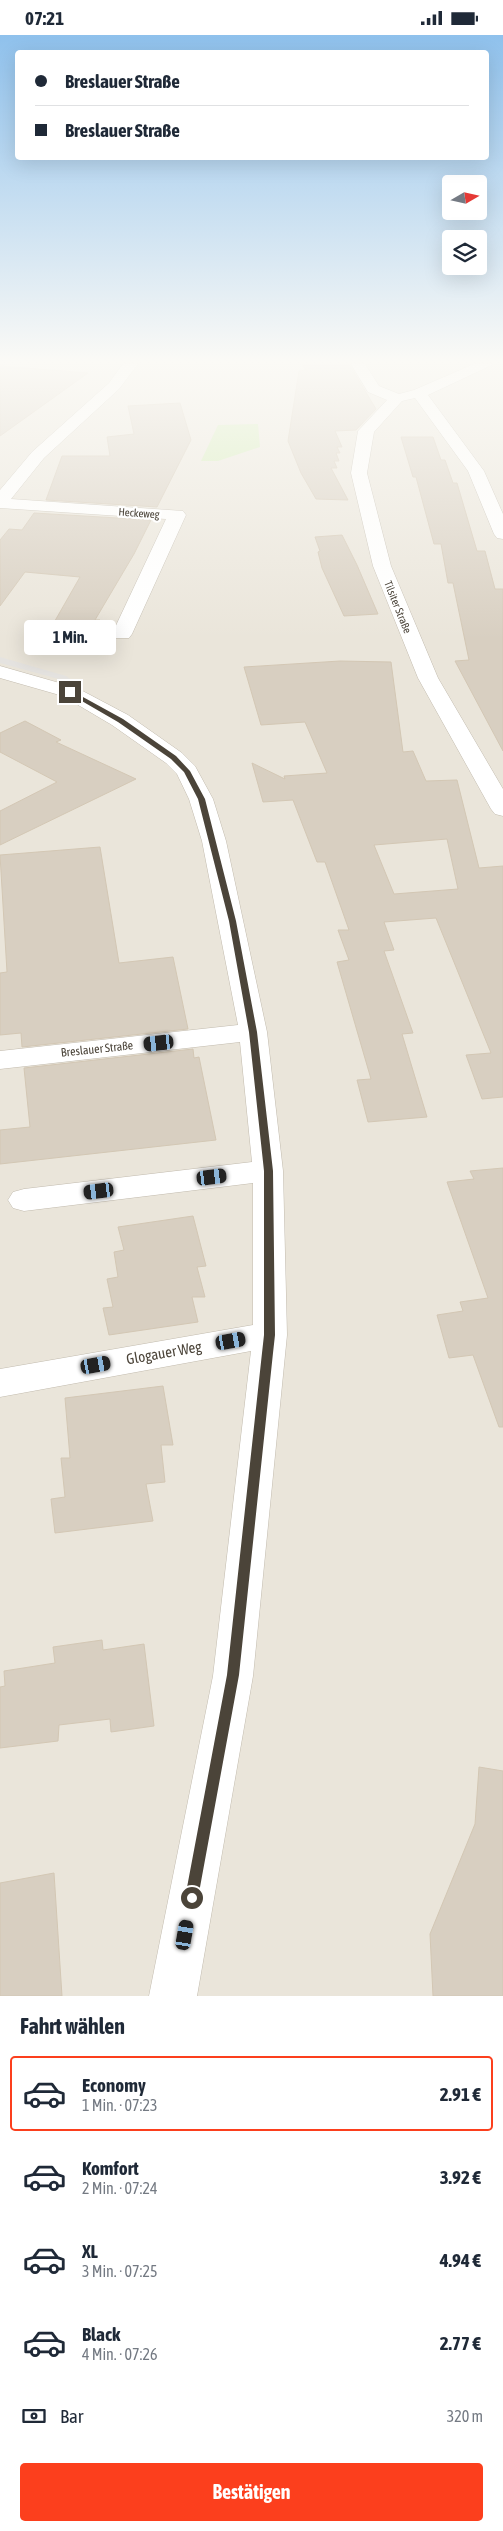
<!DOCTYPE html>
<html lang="de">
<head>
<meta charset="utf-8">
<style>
	body { margin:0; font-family:"Asap Condensed",sans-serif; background:#f6f6f7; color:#1f2937; height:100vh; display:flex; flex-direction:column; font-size:19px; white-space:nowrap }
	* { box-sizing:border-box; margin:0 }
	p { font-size:16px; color:#747a83 }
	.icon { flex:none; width:28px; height:28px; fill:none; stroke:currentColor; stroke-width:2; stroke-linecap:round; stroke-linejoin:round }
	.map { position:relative; height:1961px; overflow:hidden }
	.drawer { display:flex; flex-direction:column; background:#fff; flex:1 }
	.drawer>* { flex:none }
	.top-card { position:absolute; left:15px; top:15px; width:474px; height:110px; border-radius:5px; box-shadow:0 5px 20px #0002; display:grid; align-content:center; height:110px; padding:0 20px; background:#fff }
	.needle { width:32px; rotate:81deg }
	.controls { position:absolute; left:442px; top:140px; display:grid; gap:10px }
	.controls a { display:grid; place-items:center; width:45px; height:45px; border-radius:5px; background:#fff; box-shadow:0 5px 20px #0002; font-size:25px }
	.end { position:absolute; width:22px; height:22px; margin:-11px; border:6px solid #4b4439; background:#fff; box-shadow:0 0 0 2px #fff }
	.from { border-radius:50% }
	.bubble { position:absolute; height:35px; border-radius:5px; background:#fff; box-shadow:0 5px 20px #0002; font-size:16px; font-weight:700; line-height:35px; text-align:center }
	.car { position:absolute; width:15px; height:30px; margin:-15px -8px; border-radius:6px; box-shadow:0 0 4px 1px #0007; background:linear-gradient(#222 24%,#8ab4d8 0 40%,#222 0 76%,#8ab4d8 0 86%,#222 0) }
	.top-card b { display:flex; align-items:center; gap:18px; height:48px; font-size:19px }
	.top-card b+b { border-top:1px solid #e0e1e3 }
	.top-card i { width:12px; height:12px; background:#1f2937 }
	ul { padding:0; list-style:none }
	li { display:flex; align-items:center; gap:15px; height:75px; margin:0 10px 8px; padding:0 10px; border:2px solid transparent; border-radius:5px }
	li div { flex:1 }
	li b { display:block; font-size:19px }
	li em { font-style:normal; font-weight:700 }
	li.active { border-color:#fc3f1d }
	li>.icon { width:45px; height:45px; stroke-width:1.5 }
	h2 { padding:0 20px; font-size:22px; line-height:60px }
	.pay { display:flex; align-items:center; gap:12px; height:55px; padding:0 20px; font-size:19px }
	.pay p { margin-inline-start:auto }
	.button { display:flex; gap:10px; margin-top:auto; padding:10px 20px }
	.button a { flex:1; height:58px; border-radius:5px; background:#fc3f1d; color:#fff; font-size:20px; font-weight:700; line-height:58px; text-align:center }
	.status { display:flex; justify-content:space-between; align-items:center; height:35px; padding:0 25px; background:#fff; direction:ltr }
	.status svg { height:14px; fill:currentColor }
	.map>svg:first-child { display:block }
	.residential { fill:#eae5da }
	.green { fill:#d2eab5 }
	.parking { fill:#e5e3e0 }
	.building { fill:#d8cfc1; stroke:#d3c7b4; fill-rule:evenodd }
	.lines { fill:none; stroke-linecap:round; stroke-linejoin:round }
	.minor-casing { stroke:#c2bbae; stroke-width:1 }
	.minor { fill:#fff; fill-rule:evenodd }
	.route { fill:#4b4439 }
	.labels { text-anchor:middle; stroke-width:4.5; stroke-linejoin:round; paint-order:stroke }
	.far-street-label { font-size:11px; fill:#4b4439; stroke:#fff }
	.street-label { font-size:12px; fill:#4b4439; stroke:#fff }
	.near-street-label { font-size:15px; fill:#4b4439; stroke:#fff }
</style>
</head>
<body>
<div class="status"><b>07:21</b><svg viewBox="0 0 49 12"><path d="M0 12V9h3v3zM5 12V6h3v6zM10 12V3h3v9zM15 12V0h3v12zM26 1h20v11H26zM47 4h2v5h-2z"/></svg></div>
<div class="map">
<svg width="503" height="1961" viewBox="0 0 503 1961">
	<rect width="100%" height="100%" fill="#f6f3ec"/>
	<rect class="residential" x="0" y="329" width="503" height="1632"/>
	<polygon class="green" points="258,389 260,412 218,426 201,426 218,390"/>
	<polygon class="parking" points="0,622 66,641 77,649 0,628"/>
	<g class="building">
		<polygon points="302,329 349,329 376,374 356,395 335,396 342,412 337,412 340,418 336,418 339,426 334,426 337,433 331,433 348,465 316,464 301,438 288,406 299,336 306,335"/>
		<polygon points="0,331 88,338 0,401"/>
		<polygon points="180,368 191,405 157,472 46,465 62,421 110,421 107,402 134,399 128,371"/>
		<polygon points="401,402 433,402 441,425 445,425 453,448 457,448 477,516 485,516 495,554 503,554 503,716 455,626 469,625 453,548 448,548 441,509 434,509 416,442 413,442"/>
		<polygon points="34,478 151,485 134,519 95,585 100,585 85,615 40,612 80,542 25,537 0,571 0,505 9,494 22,495"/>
		<polygon points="342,500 357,530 378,579 344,581 322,533 318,517 320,516 315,502"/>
		<path d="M340,626L391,627L403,717L413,716L426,746L457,745L479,833L503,831V1062L482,1064L466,1020L491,1018L436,883L384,887L394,915L384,916L413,998L402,999L427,1082L368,1087L357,1045L371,1044L337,927L349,925L338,895H349L325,827H317L293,765L263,767L252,728L285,744L284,741L327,738L305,687L261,690L244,632ZM447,804L458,854L394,859L374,810Z"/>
		<polygon points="25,686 61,705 56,707 136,744 0,810 0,776 57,747 0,717 0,698"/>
		<polygon points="100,812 119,928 173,922 188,994 22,1012 21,998 0,1000 0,938 7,937 0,820"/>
		<polygon points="193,1014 194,1023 199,1022 216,1105 0,1129 0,1095 30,1092 24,1033"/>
		<polygon points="503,1133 503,1392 499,1392 473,1320 449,1323 437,1280 463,1276 460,1267 488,1263 447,1147 474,1144 470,1136"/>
		<polygon points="193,1181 206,1231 197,1232 205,1262 192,1262 198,1287 109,1300 103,1273 113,1272 107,1244 118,1242 114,1217 124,1215 118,1192"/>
		<polygon points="163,1351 173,1410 161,1410 165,1447 146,1449 153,1486 55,1498 51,1464 65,1462 61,1423 70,1423 65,1363"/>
		<polygon points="102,1605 103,1615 144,1609 154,1691 111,1697 110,1684 59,1690 58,1706 0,1713 0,1652 5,1651 4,1636 55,1628 53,1612"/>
		<polygon points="479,1732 503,1736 503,1961 433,1961 430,1899 475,1789"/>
		<polygon points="54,1838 62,1961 0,1961 0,1848"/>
	</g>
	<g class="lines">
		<defs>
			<g id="minor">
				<polygon points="123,329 138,329 119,354 44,423 11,464 183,476 186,480 132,599 129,603 115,603 112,599 166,484 0,473 0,455 32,417 109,348"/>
				<polygon points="351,329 365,329 379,351 399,359 414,355 474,329 494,329 428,360 484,436 503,479 503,504 497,503 494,499 468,436 415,363 402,366 374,397 367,438 391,531 438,643 503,754 503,781 495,779 491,774 418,643 373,531 351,438 358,396 387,365 368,357"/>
				<polygon points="0,631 77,653 128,680 182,718 195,731 213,764 226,806 267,997 283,1136 287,1300 253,1641 197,1961 149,1961 213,1641 251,1316 0,1362 0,1334 253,1290 253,1148 24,1176 13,1173 8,1165 13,1157 24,1154 252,1127 240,1007 0,1034 0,1016 238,990 202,806 189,764 177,739 166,728 112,690 63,661 0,643"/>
			</g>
		</defs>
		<use href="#minor" class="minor-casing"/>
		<use href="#minor" class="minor"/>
	</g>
	<linearGradient id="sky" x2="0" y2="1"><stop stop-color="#8fc1ec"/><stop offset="0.54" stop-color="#fbfaf6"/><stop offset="1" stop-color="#fbfaf6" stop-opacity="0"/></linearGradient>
	<rect width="503" height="604" fill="url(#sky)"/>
	<polygon class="route" points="68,656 72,656 123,684 176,721 190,736 205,764 236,886 257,997 273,1136 275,1300 273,1318 239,1640 198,1863 196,1868 192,1870 187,1868 185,1863 227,1640 262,1318 264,1300 264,1136 249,997 229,886 198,764 184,737 171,724 118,687 68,658"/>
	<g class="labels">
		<g class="far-street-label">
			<text transform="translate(139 478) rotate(4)" y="4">Heckeweg</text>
			<text transform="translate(398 572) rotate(68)" y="4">Tilsiter Straße</text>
		</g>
		<g class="street-label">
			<text transform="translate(97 1014) rotate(-6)" y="4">Breslauer Straße</text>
		</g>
		<g class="near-street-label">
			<text transform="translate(164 1318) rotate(-10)" y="5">Glogauer Weg</text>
		</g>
	</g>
</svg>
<div class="controls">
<a><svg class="needle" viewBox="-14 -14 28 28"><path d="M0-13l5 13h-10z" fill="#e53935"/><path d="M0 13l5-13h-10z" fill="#747a83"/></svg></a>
<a><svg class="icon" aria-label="layers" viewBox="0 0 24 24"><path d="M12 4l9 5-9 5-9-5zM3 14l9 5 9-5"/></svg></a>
</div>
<i class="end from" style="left:192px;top:1863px"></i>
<i class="end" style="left:70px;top:657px"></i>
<div class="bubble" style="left:24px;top:585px;width:92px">1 Min.</div>
<i class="car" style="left:159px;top:1008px;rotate:264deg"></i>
<i class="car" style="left:212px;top:1142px;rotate:83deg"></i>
<i class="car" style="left:99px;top:1156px;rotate:263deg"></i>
<i class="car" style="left:231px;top:1306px;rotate:80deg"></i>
<i class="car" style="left:96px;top:1330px;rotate:80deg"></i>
<i class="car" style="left:185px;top:1900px;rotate:10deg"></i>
<div class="top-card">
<b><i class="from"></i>Breslauer Straße</b>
<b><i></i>Breslauer Straße</b>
</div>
</div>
<section class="drawer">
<h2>Fahrt wählen</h2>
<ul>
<li class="active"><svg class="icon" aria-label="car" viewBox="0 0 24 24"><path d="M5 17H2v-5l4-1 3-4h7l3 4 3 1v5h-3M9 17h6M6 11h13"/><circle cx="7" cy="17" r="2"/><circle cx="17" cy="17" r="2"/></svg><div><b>Economy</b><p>1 Min. · 07:23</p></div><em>2.91 €</em></li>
<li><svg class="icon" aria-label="car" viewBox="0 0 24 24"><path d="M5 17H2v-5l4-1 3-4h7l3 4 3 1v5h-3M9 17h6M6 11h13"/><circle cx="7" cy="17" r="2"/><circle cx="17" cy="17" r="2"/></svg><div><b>Komfort</b><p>2 Min. · 07:24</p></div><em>3.92 €</em></li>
<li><svg class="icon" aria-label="car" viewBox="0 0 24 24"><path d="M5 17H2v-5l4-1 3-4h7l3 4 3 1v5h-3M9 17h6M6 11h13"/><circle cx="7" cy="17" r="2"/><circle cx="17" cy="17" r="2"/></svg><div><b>XL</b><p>3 Min. · 07:25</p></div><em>4.94 €</em></li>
<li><svg class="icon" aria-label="car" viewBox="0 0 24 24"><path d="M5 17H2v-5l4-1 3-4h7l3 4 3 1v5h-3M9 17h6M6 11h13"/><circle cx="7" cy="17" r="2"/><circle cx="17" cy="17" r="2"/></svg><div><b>Black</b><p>4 Min. · 07:26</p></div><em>2.77 €</em></li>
</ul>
<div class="pay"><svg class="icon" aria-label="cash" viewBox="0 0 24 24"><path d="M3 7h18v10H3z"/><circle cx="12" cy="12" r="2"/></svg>Bar<p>320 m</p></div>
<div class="button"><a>Bestätigen</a></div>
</section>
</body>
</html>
